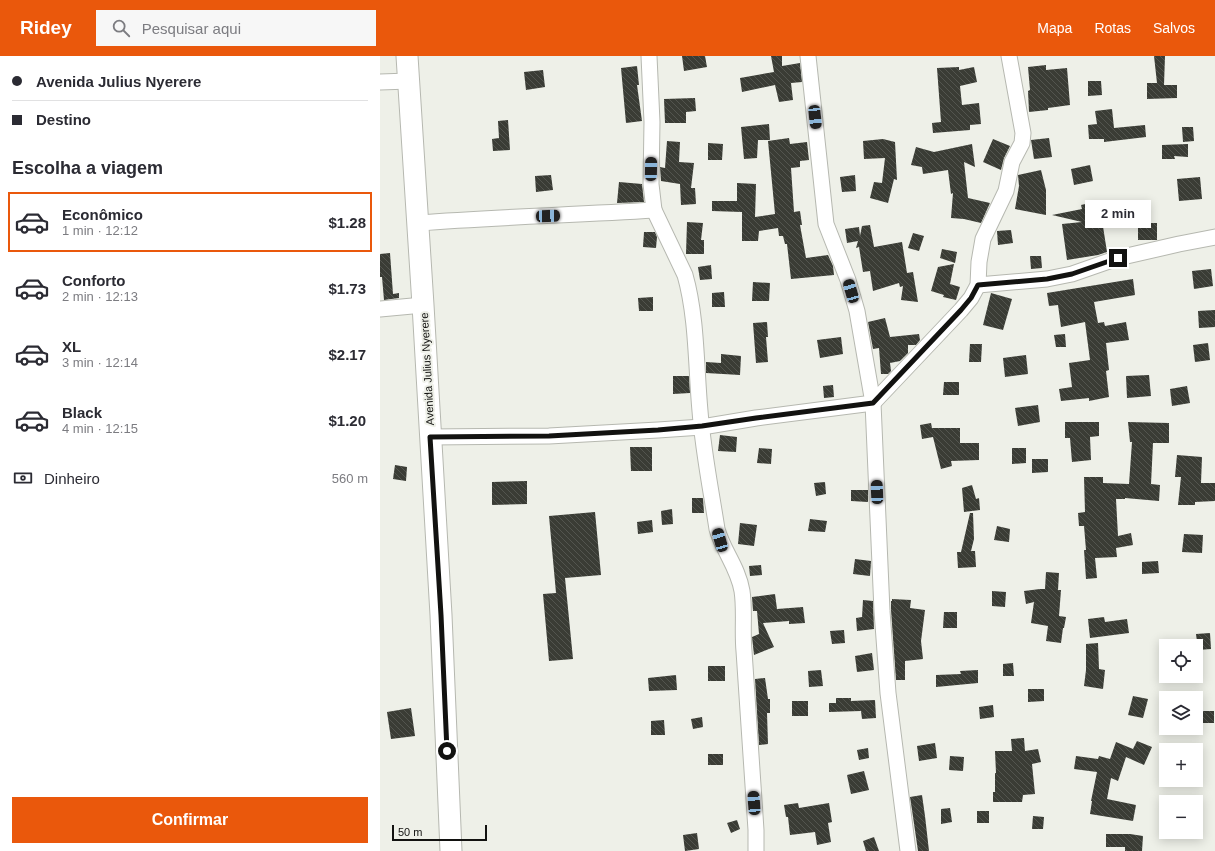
<!DOCTYPE html>
<html lang="pt">
<head>
<meta charset="utf-8">
<style>
	body { margin:0; font-family:Arial,sans-serif; background:#f7f7f7; color:#2b2b33; height:100vh; display:flex; flex-direction:column; font-size:15px; white-space:nowrap }
	* { box-sizing:border-box; margin:0 }
	p { font-size:13px; color:#7c7c81 }
	.icon { flex:none; width:22px; height:22px; fill:none; stroke:currentColor; stroke-width:2; stroke-linecap:round; stroke-linejoin:round }
	.map { position:relative; flex:1; overflow:hidden }
	.drawer { display:flex; flex-direction:column; background:#fff; width:380px }
	.drawer>* { flex:none }
	.hud { display:grid; align-content:center; height:88px; padding:0 12px; background:#fff }
	.buttons { position:absolute; left:779px; top:583px; display:grid; gap:8px }
	.buttons a { display:grid; place-items:center; width:44px; height:44px; border-radius:0px; background:#fff; box-shadow:0 2px 10px #0003; font-size:20px }
	.scale { position:absolute; left:12px; bottom:10px; width:95px; box-sizing:border-box; padding-left:4px; border:2px solid #121210; border-top:0; font-size:11px; line-height:14px; white-space:nowrap; color:#121210; -webkit-text-stroke:3px #eef0e8; paint-order:stroke }
	.end { position:absolute; width:18px; height:18px; margin:-9px; border:5px solid #121210; background:#fff; box-shadow:0 0 0 2px #fff }
	.from { border-radius:50% }
	.bubble { position:absolute; height:28px; border-radius:0px; background:#fff; box-shadow:0 2px 10px #0003; font-size:13px; font-weight:800; line-height:28px; text-align:center }
	.car { position:absolute; width:12px; height:24px; margin:-12px -6px; border-radius:5px; box-shadow:0 0 3px 1px #0007; background:linear-gradient(#222 24%,#8ab4d8 0 40%,#222 0 76%,#8ab4d8 0 86%,#222 0) }
	.hud b { display:flex; align-items:center; gap:14px; height:38px; font-size:15px }
	.hud b+b { border-top:1px solid #e1e1e2 }
	.hud i { width:10px; height:10px; background:#2b2b33 }
	ul { padding:0; list-style:none }
	li { display:flex; align-items:center; gap:12px; height:60px; margin:0 8px 6px; padding:0 4px; border:2px solid transparent; border-radius:0px }
	li div { flex:1 }
	li b { display:block; font-size:15px }
	li em { font-style:normal; font-weight:800 }
	li.on { border-color:#ea580c }
	li>.icon { width:36px; height:36px; stroke-width:1.5 }
	h2 { padding:0 12px; font-size:18px; line-height:48px }
	.pay { display:flex; align-items:center; gap:10px; height:44px; padding:0 12px; font-size:15px }
	.pay p { margin-inline-start:auto }
	.button { display:flex; gap:8px; margin-top:auto; padding:8px 12px }
	.button a { flex:1; height:46px; border-radius:0px; background:#ea580c; color:#fff; font-size:16px; font-weight:800; line-height:46px; text-align:center }
	header { display:flex; align-items:center; gap:24px; box-sizing:border-box; height:56px; padding:0 20px; background:#ea580c; color:#fff }
	header strong { font-size:19px }
	nav { display:flex; gap:22px; margin-inline-start:auto; font-size:14px }
	.search { width:280px; height:36px; background:#f7f7f7; display:flex; align-items:center; gap:10px; box-sizing:border-box; padding:0 14px; border-radius:0px; color:#7c7c81; font-size:15px }
	main { display:flex; flex:1; min-height:0 }
	.map>svg:first-child { display:block }
	.building { fill:url(#building-back-hatch) }
	.lines { fill:none; stroke-linecap:round; stroke-linejoin:round }
	.street-casing { stroke:#b6b8b0; stroke-width:17 }
	.secondary-casing { stroke:#b6b8b0; stroke-width:23 }
	.street { stroke:#fff; stroke-width:15 }
	.secondary { stroke:#fff; stroke-width:21 }
	.route { stroke:#121210; stroke-width:5 }
	.labels { text-anchor:middle; stroke-width:4; stroke-linejoin:round; paint-order:stroke }
	.street-label { font-size:11px; fill:#121210; stroke:#eef0e8 }
</style>
</head>
<body>
<header>
<strong>Ridey</strong>
<div class="search"><svg class="icon" aria-label="search" viewBox="0 0 24 24"><circle cx="10" cy="10" r="6"/><path d="M15 15l6 6"/></svg>Pesquisar aqui</div>
<nav><a>Mapa</a><a>Rotas</a><a>Salvos</a></nav>
</header>
<main>
<section class="drawer">
<div class="hud">
<b><i class="from"></i>Avenida Julius Nyerere</b>
<b><i></i>Destino</b>
</div>
<h2>Escolha a viagem</h2>
<ul>
<li class="on"><svg class="icon" aria-label="car" viewBox="0 0 24 24"><path d="M5 17H2v-5l4-1 3-4h7l3 4 3 1v5h-3M9 17h6M6 11h13"/><circle cx="7" cy="17" r="2"/><circle cx="17" cy="17" r="2"/></svg><div><b>Econômico</b><p>1 min · 12:12</p></div><em>$1.28</em></li>
<li><svg class="icon" aria-label="car" viewBox="0 0 24 24"><path d="M5 17H2v-5l4-1 3-4h7l3 4 3 1v5h-3M9 17h6M6 11h13"/><circle cx="7" cy="17" r="2"/><circle cx="17" cy="17" r="2"/></svg><div><b>Conforto</b><p>2 min · 12:13</p></div><em>$1.73</em></li>
<li><svg class="icon" aria-label="car" viewBox="0 0 24 24"><path d="M5 17H2v-5l4-1 3-4h7l3 4 3 1v5h-3M9 17h6M6 11h13"/><circle cx="7" cy="17" r="2"/><circle cx="17" cy="17" r="2"/></svg><div><b>XL</b><p>3 min · 12:14</p></div><em>$2.17</em></li>
<li><svg class="icon" aria-label="car" viewBox="0 0 24 24"><path d="M5 17H2v-5l4-1 3-4h7l3 4 3 1v5h-3M9 17h6M6 11h13"/><circle cx="7" cy="17" r="2"/><circle cx="17" cy="17" r="2"/></svg><div><b>Black</b><p>4 min · 12:15</p></div><em>$1.20</em></li>
</ul>
<div class="pay"><svg class="icon" aria-label="cash" viewBox="0 0 24 24"><path d="M3 7h18v10H3z"/><circle cx="12" cy="12" r="2"/></svg>Dinheiro<p>560 m</p></div>
<div class="button"><a>Confirmar</a></div>
</section>
<div class="map">
<svg width="835" height="795" viewBox="0 0 835 795">
	<defs>
		<pattern id="building-back-hatch" width="6" height="6" patternUnits="userSpaceOnUse"><rect width="6" height="6" fill="#3a3c35"/><path d="M-1 5l2 2M0 0l6 6M5-1l2 2" fill="none" stroke="#53554f"/></pattern>
	</defs>
	<rect width="100%" height="100%" fill="#eef0e8"/>
	<g class="building">
		<polygon points="302,0 325,0 327,11 304,15"/>
		<polygon points="391,0 402,0 402,10 420,7 422,26 411,27 413,44 399,46 395,29 362,36 360,22 394,16"/>
		<polygon points="774,0 785,0 784,29 797,29 797,42 767,43 767,27 777,27"/>
		<polygon points="666,9 666,14 687,12 690,49 668,52 668,54 649,56 648,35 650,34 648,11"/>
		<polygon points="257,10 259,29 257,29 262,65 246,67 241,12"/>
		<polygon points="579,11 579,14 594,11 597,26 580,30 582,49 599,47 601,68 590,69 590,74 553,77 552,67 561,66 557,12"/>
		<polygon points="163,14 165,31 146,34 144,16"/>
		<polygon points="708,25 721,25 722,39 708,40"/>
		<polygon points="315,42 316,55 306,56 306,67 285,67 284,43"/>
		<polygon points="732,53 734,72 765,69 766,81 724,86 724,83 709,83 708,69 717,68 715,55"/>
		<polygon points="128,64 130,94 113,95 112,83 119,82 118,65"/>
		<polygon points="389,68 390,84 378,84 377,102 364,103 361,71"/>
		<polygon points="802,71 813,71 814,85 803,86"/>
		<polygon points="409,82 410,88 427,86 429,104 420,105 420,111 411,112 414,156 420,155 422,169 420,169 426,202 448,199 453,210 454,219 411,223 407,188 405,188 403,180 399,180 398,172 379,175 378,185 362,185 362,156 332,155 332,145 357,145 357,127 376,128 375,161 395,158 388,85"/>
		<polygon points="669,82 672,101 654,103 651,84"/>
		<polygon points="503,83 515,86 517,124 514,123 508,147 490,142 494,126 502,127 505,102 484,103 483,85"/>
		<polygon points="613,83 630,90 624,102 621,114 603,106"/>
		<polygon points="287,85 300,86 299,106 314,107 311,132 315,132 316,148 301,149 300,128 281,125 280,111 285,112"/>
		<polygon points="328,87 343,88 342,104 328,104"/>
		<polygon points="592,88 595,111 584,106 588,142 610,147 601,167 584,163 571,162 573,137 571,138 568,114 543,118 542,111 531,109 536,91 554,96"/>
		<polygon points="808,88 808,101 794,100 795,103 782,103 782,89"/>
		<polygon points="710,109 713,125 694,129 691,113"/>
		<polygon points="661,114 666,134 666,159 635,153 639,130 638,119"/>
		<polygon points="171,119 173,134 156,136 155,120"/>
		<polygon points="475,119 476,135 462,136 460,121"/>
		<polygon points="820,121 822,143 799,145 797,123"/>
		<polygon points="239,126 262,128 264,146 237,147"/>
		<polygon points="719,145 727,196 718,199 687,204 682,168 702,166 672,159 702,153 701,149"/>
		<polygon points="307,166 323,167 321,184 324,184 324,198 306,198"/>
		<rect x="758" y="167" width="19" height="17"/>
		<polygon points="490,169 494,191 522,186 527,217 533,216 538,246 521,244 523,230 520,231 519,227 493,235 490,215 483,216 479,191 476,192 478,185 467,187 465,173 479,171 480,180 482,170"/>
		<polygon points="631,174 633,187 618,189 617,175"/>
		<polygon points="264,176 275,176 277,181 276,192 263,191"/>
		<polygon points="533,177 544,180 539,195 528,192"/>
		<polygon points="562,193 577,196 575,207 560,202"/>
		<polygon points="10,197 13,238 19,237 19,242 4,244 2,221 0,221 0,198"/>
		<polygon points="650,200 661,200 662,212 651,213"/>
		<polygon points="574,208 570,228 580,231 576,244 563,241 564,239 551,235 558,211"/>
		<polygon points="331,209 332,223 320,224 318,211"/>
		<polygon points="831,213 833,230 814,233 812,215"/>
		<polygon points="753,223 755,239 714,246 718,267 724,266 725,270 746,266 749,284 726,287 729,314 726,315 729,341 709,345 709,342 681,345 679,333 692,331 689,307 710,304 705,266 681,271 678,249 669,250 667,237"/>
		<polygon points="373,226 390,227 389,245 372,245"/>
		<polygon points="344,236 345,251 332,251 332,237"/>
		<polygon points="611,237 632,243 623,274 603,269"/>
		<polygon points="273,241 273,255 259,255 258,242"/>
		<polygon points="835,254 835,271 819,272 818,255"/>
		<polygon points="505,262 510,281 539,278 540,284 536,289 528,289 528,297 520,305 510,307 511,315 508,318 501,318 499,292 493,293 488,266"/>
		<polygon points="387,266 388,281 386,281 388,306 376,307 373,267"/>
		<polygon points="685,278 686,291 676,291 674,279"/>
		<polygon points="461,281 463,298 440,302 437,284"/>
		<polygon points="828,287 830,304 815,306 813,289"/>
		<polygon points="590,288 602,288 601,306 589,306"/>
		<polygon points="341,298 361,300 360,319 326,317 326,306 341,307"/>
		<polygon points="646,299 648,318 625,321 623,302"/>
		<polygon points="769,319 771,340 747,342 746,320"/>
		<polygon points="293,320 309,320 310,337 293,338"/>
		<polygon points="564,326 579,326 579,339 563,339"/>
		<polygon points="453,329 454,341 444,342 443,330"/>
		<polygon points="807,330 810,347 792,350 790,333"/>
		<polygon points="658,349 660,366 638,370 635,352"/>
		<polygon points="685,366 719,366 719,380 710,381 711,404 692,406 690,382 685,382"/>
		<polygon points="748,366 789,367 789,387 773,387 771,428 780,429 779,445 745,442 745,443 736,443 738,480 751,477 753,489 736,492 737,501 715,502 717,522 706,523 704,494 706,494 704,470 699,470 698,457 705,456 704,421 723,421 723,427 749,428 752,386 750,386"/>
		<polygon points="551,367 552,372 580,372 580,387 599,387 599,404 571,405 572,410 561,413 553,381 542,383 540,369"/>
		<polygon points="340,379 357,381 356,396 338,395"/>
		<polygon points="250,391 272,391 272,415 251,415"/>
		<polygon points="379,392 392,393 391,408 377,407"/>
		<polygon points="632,392 646,392 646,407 632,408"/>
		<polygon points="797,399 822,401 821,427 835,427 835,445 815,446 815,449 798,449 801,421 795,421"/>
		<polygon points="652,403 668,403 668,416 652,417"/>
		<polygon points="15,409 27,411 26,425 13,423"/>
		<polygon points="147,425 147,448 112,449 112,426"/>
		<polygon points="445,426 446,438 436,440 434,427"/>
		<polygon points="592,429 596,443 599,442 600,454 584,456 582,432"/>
		<polygon points="471,434 488,434 488,446 471,445"/>
		<polygon points="312,442 323,442 324,457 312,457"/>
		<polygon points="292,453 293,468 282,469 281,455"/>
		<polygon points="215,456 221,519 185,522 193,603 169,605 163,538 176,537 169,460"/>
		<polygon points="590,457 593,457 594,483 591,495 595,495 596,511 578,512 577,496 581,496"/>
		<polygon points="430,463 447,465 445,476 428,475"/>
		<polygon points="272,464 273,476 258,478 257,466"/>
		<polygon points="360,467 377,469 374,490 358,488"/>
		<polygon points="617,470 630,473 629,486 614,484"/>
		<polygon points="804,478 823,479 822,497 802,496"/>
		<polygon points="475,503 491,505 490,520 473,518"/>
		<polygon points="778,505 779,517 762,518 762,506"/>
		<polygon points="381,509 382,519 370,520 369,510"/>
		<polygon points="666,516 679,517 678,534 681,534 679,560 686,561 684,572 683,572 681,587 666,585 668,570 651,567 654,546 646,548 644,535 660,533 665,533"/>
		<polygon points="612,535 626,536 625,551 612,550"/>
		<polygon points="395,538 397,553 423,551 425,567 409,568 409,565 383,567 394,591 374,599 372,581 379,578 377,555 373,555 372,541"/>
		<polygon points="512,543 531,544 530,552 545,554 541,585 543,603 525,605 525,624 516,624 511,554 511,545 512,545"/>
		<polygon points="483,544 493,545 494,573 477,575 476,562 482,561"/>
		<polygon points="564,556 577,556 577,572 563,572"/>
		<polygon points="724,561 725,566 747,563 749,577 710,582 708,563"/>
		<polygon points="464,574 465,587 452,588 450,575"/>
		<polygon points="830,577 831,593 818,594 816,578"/>
		<polygon points="718,587 719,613 725,614 723,633 704,630 706,614 706,588"/>
		<polygon points="492,597 494,614 477,616 475,600"/>
		<polygon points="633,607 634,620 623,620 623,608"/>
		<rect x="328" y="610" width="17" height="15"/>
		<polygon points="441,614 443,630 429,631 428,615"/>
		<polygon points="598,614 598,627 556,631 556,619 581,618 580,615"/>
		<polygon points="296,619 297,634 269,635 268,622"/>
		<polygon points="385,622 388,643 390,643 390,657 387,657 388,688 379,689 375,623"/>
		<polygon points="648,633 664,633 664,645 648,646"/>
		<polygon points="753,640 768,643 763,662 748,659"/>
		<polygon points="456,642 471,642 471,645 495,644 496,662 482,663 481,655 449,656 449,647 456,647"/>
		<rect x="412" y="645" width="16" height="15"/>
		<polygon points="613,649 614,661 600,663 599,651"/>
		<polygon points="31,652 35,680 11,683 7,656"/>
		<polygon points="821,655 834,655 834,667 820,667"/>
		<polygon points="322,661 323,671 313,673 311,663"/>
		<polygon points="284,664 285,679 271,679 271,665"/>
		<polygon points="644,682 645,695 658,693 661,706 652,708 655,738 643,739 642,746 613,746 613,736 615,736 615,717 616,717 615,695 632,695 631,683"/>
		<polygon points="757,685 772,691 764,709 746,701 738,725 731,722 727,743 756,749 753,765 710,758 712,745 711,745 717,716 694,713 696,700 718,703 719,700 730,703 736,686 753,693"/>
		<polygon points="555,687 557,702 539,705 537,690"/>
		<polygon points="488,692 489,702 479,704 477,694"/>
		<rect x="328" y="698" width="15" height="11"/>
		<polygon points="570,700 584,701 583,715 569,714"/>
		<polygon points="484,715 489,734 471,738 467,719"/>
		<polygon points="542,739 545,760 549,795 538,795 532,754 530,741"/>
		<polygon points="418,747 419,752 449,747 452,766 448,767 451,786 437,789 435,776 410,779 408,761 406,761 404,749"/>
		<polygon points="570,752 572,766 561,768 561,753"/>
		<rect x="597" y="755" width="12" height="12"/>
		<polygon points="653,760 664,761 663,773 652,773"/>
		<polygon points="357,764 360,773 351,777 347,767"/>
		<polygon points="317,777 319,793 305,795 303,779"/>
		<polygon points="726,778 750,778 763,780 762,795 745,795 745,791 726,791"/>
		<polygon points="494,781 499,795 486,795 483,785"/>
	</g>
	<g class="lines">
		<defs>
			<g id="street">
				<polyline points="428,0 446,168 468,224 477,255 493,347 502,555 508,637 528,795"/>
				<polyline points="0,26 29,25"/>
				<path d="M274,154L305,219C317,261 316,312 320,355C323,395 331,434 337,473C343,495 358,511 362,535C365,554 362,575 364,595C368,655 372,715 376,774V795"/>
				<path d="M38,167C117,161 196,159 274,154L271,128L272,66L269,0"/>
				<polyline points="598,229 667,223 692,218 738,202 799,188 835,181"/>
				<polyline points="0,253 43,249"/>
				<polyline points="50,381 169,380 278,374 322,371 376,362 493,347 581,254 591,242 598,229 599,206 603,183 626,135 632,106 642,87 643,77 629,0"/>
			</g>
			<polyline id="secondary" points="27,0 43,249 61,559 71,795"/>
		</defs>
		<use href="#street" class="street-casing"/>
		<use href="#secondary" class="secondary-casing"/>
		<use href="#street" class="street"/>
		<use href="#secondary" class="secondary"/>
	</g>
	<g class="lines">
		<polyline class="route" points="67,695 61,559 50,381 169,380 278,374 322,370 376,362 493,347 581,254 591,242 598,229 667,223 692,218 738,202"/>
	</g>
	<g class="labels">
		<g class="street-label">
			<text transform="translate(47 313) rotate(-93)" y="4">Avenida Julius Nyerere</text>
		</g>
	</g>
</svg>
<div class="buttons">
<a><svg class="icon" aria-label="locate" viewBox="0 0 24 24"><circle cx="12" cy="12" r="6"/><path d="M12 2v4M12 18v4M2 12h4M18 12h4"/></svg></a>
<a><svg class="icon" aria-label="layers" viewBox="0 0 24 24"><path d="M12 4l9 5-9 5-9-5zM3 14l9 5 9-5"/></svg></a>
<a>+</a>
<a>−</a>
</div>
<div class="scale">50 m</div>
<i class="end from" style="left:67px;top:695px"></i>
<i class="end" style="left:738px;top:202px"></i>
<div class="bubble" style="left:705px;top:144px;width:66px">2 min</div>
<i class="car" style="left:435px;top:61px;rotate:174deg"></i>
<i class="car" style="left:271px;top:113px;rotate:1deg"></i>
<i class="car" style="left:168px;top:160px;rotate:88deg"></i>
<i class="car" style="left:471px;top:235px;rotate:344deg"></i>
<i class="car" style="left:497px;top:436px;rotate:358deg"></i>
<i class="car" style="left:340px;top:484px;rotate:344deg"></i>
<i class="car" style="left:374px;top:747px;rotate:356deg"></i>
</div>
</main>
</body>
</html>
